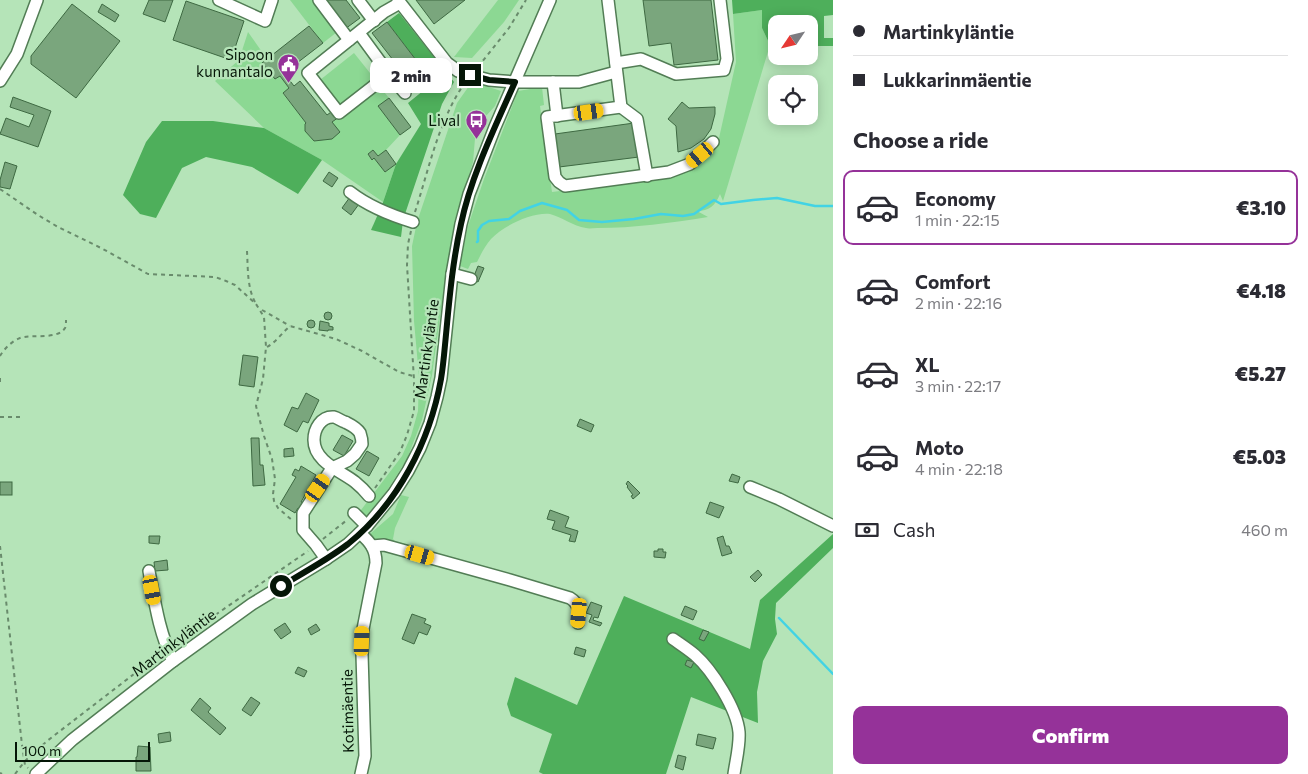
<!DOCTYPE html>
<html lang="en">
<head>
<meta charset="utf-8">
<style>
	body { margin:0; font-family:Commissioner,sans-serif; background:#f7f7f7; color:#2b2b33; height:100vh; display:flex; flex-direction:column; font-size:19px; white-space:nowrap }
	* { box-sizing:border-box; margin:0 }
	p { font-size:16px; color:#7c7c81 }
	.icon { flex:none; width:28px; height:28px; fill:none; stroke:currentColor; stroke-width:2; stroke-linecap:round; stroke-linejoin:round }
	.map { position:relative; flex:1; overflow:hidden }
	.panel { display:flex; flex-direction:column; background:#fff; width:475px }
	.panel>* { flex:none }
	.guide { display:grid; align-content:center; height:110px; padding:0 20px; background:#fff }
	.needle { width:32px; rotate:235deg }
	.buttons { position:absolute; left:768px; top:15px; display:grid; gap:10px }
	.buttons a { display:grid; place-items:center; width:50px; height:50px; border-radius:10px; background:#fff; box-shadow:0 2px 12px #0003; font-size:25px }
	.scale { position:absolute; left:15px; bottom:12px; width:135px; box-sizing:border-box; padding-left:5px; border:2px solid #051607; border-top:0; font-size:14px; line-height:18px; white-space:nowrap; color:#051607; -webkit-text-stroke:4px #b5e4b8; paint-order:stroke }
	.end { position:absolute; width:22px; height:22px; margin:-11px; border:6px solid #051607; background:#fff; box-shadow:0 0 0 2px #fff }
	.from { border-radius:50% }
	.bubble { position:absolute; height:35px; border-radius:10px; background:#fff; box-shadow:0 2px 12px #0003; font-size:16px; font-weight:800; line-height:35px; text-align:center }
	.car { position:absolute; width:15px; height:30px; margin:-15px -8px; border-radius:6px; box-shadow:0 0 4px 1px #0007; background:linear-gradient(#f5c518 24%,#345 0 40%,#f5c518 0 76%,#345 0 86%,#f5c518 0) }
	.guide b { display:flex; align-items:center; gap:18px; height:48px; font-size:19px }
	.guide b+b { border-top:1px solid #e1e1e2 }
	.guide i { width:12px; height:12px; background:#2b2b33 }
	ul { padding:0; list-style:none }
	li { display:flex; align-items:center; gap:15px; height:75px; margin:0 10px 8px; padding:0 10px; border:2px solid transparent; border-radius:10px }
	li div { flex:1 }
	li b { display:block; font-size:19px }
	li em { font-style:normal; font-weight:800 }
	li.current { border-color:#953299 }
	li>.icon { width:45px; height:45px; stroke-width:1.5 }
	h2 { padding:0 20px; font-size:22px; line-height:60px }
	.pay { display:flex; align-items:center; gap:12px; height:55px; padding:0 20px; font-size:19px }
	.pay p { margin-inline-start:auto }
	.primary-button { display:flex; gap:10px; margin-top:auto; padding:10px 20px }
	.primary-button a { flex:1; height:58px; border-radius:10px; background:#953299; color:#fff; font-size:20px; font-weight:800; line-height:58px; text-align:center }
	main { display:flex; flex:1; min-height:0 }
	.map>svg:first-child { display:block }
	.green { fill:#8cd893 }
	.forest { fill:#4eaf5b }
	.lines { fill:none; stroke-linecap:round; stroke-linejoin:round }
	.stream { stroke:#42d3e4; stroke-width:2.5 }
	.building { fill:#7aa67d; stroke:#3e6942 }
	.minor-casing { stroke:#527d55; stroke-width:14 }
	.path { stroke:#698b6c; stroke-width:2; stroke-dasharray:4 4; stroke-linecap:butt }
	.minor { stroke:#fff; stroke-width:11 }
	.route { stroke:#051607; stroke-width:6 }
	.labels { text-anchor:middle; stroke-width:4.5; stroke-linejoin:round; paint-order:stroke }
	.poi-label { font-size:15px; fill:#051607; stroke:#b5e4b8; text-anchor:end }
	.street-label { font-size:15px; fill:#051607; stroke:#b5e4b8 }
</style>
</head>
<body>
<main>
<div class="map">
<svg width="833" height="774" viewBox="0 0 833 774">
	<rect width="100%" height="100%" fill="#b5e4b8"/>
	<g class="green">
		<polygon points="290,0 313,0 337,32 323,43"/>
		<polygon points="498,0 519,0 504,22 472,58 454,57"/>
		<path d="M762,10V28L770,45L723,201L720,194C715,206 709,211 697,211L708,217C671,223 634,228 597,228C593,228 589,229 586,228C573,226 562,217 550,214C532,212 503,226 491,239C485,246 481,254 477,262L471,263L468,269L460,266L468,226L484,179L518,91L542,87L544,105L540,106L552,192L672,177L693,170L717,147L736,62L733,14Z"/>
		<polygon points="248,32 267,59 262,63 275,79 280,76 289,88 283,94 306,123 305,124 305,131 314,141 332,138 339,133 332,122 380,87 389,98 378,106 400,135 386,150 378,156 373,150 368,154 372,160 374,158 385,172 396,164 383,202 322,160 264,128 215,81 239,60"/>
		<polygon points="354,53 374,78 340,105 320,80"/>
		<polygon points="469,86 486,86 501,91 495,106 476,127 473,162 455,223 446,274 432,375 422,420 407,459 388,489 364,519 358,514 402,456 411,436 418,411 419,377 414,321 412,246 417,222 457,103"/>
		<polygon points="401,495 409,497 395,528 393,539 397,544 375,542 371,539 371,533 393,514"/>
	</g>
	<g class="forest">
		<polygon points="732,0 833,0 833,15 824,16 824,38 833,38 833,46 809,46 809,24 776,24 776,45 770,45 762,28 762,10 733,14"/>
		<polygon points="399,13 454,82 442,104 404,217 381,208 396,164 421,124 408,103 434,82 432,81 387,22"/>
		<polygon points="162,121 213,121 264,128 322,160 298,194 252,167 206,157 182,168 156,218 140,214 123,195 146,142"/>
		<polygon points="379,212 403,221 401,237 371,230"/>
		<polygon points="833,534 833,548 776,603 775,619 777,634 763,661 757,692 758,723 691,697 666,774 543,774 539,772 552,734 511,716 507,704 515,677 577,705 624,596 750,649 760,600"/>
	</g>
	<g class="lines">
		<g class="stream">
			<polyline points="477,242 478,241 478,231 482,225 489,221 509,219 520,211 542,203 567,210 579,220 602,222 634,219 661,214 683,216 694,214 714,200 721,204 753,200 777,198 815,206 833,206"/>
			<polyline points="779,618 833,674"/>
		</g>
	</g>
	<g class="building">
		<polygon points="149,0 173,0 165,22 143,14"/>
		<polygon points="322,0 346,0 360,18 345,29"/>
		<polygon points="416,0 465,0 434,24"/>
		<polygon points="643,0 711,0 718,60 674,65 671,43 649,46"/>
		<polygon points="186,1 244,21 231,60 173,40"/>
		<polygon points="72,4 120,41 76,98 31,64 31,56"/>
		<polygon points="102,4 119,15 115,22 98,12"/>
		<polygon points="387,22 432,81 418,92 372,33"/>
		<polygon points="309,26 323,43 284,73 294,86 300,81 327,115 334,110 339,117 332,122 340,132 332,139 314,141 305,131 305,124 306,123 283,93 289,88 280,76 275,79 262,63"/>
		<polygon points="13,97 51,111 38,147 0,134 6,118 29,127 34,115 10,107"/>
		<polygon points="389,98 411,127 400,135 378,106"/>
		<polygon points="682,102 689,108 715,107 715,114 711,129 704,139 691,148 678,152 676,126 668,119"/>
		<polygon points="634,123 639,157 559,167 555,134"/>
		<polygon points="373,150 378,156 386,150 396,164 385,172 374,158 372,160 368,154"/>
		<polygon points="5,162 17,166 10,189 0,187 0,180"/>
		<polygon points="329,172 338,178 332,187 323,181"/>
		<polygon points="350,197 359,204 351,215 342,208"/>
		<polygon points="478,266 484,268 478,282 476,281 477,277 474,276"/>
		<circle cx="328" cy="316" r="4"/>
		<circle cx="311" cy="324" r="4"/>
		<polygon points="320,321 329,323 329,326 333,327 333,330 328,330 328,331 319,330"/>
		<polygon points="243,355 258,357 254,387 239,385"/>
		<polygon points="306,393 319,400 308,423 303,421 297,432 284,425 292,407 298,409"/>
		<polygon points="580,419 594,425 591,432 577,426"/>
		<polygon points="342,435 353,441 344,456 333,450"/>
		<polygon points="251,438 259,438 260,465 263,465 265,485 253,486"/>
		<polygon points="293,448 294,456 284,457 284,449"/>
		<polygon points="367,451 379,458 369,476 356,469"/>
		<polygon points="301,466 316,475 301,502 305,504 301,510 298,508 295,513 280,504 296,477 292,475 295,469 299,471"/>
		<polygon points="732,474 740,477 738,483 729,481"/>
		<polygon points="628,481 640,493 633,499 631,496 633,495 627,487 628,486 626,484"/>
		<rect x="0" y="482" width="12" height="13"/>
		<polygon points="710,502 724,507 719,518 706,513"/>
		<polygon points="550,510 569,517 565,527 578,531 575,542 569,541 571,535 552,529 555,521 547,519"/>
		<polygon points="149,536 160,536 159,544 149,543"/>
		<polygon points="723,536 726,546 729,546 732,553 722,556 717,538"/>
		<polygon points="658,549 663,549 663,552 666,552 665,558 654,557 654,551 658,551"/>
		<polygon points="167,560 168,570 155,571 154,562"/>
		<polygon points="758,570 762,575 755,582 750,577"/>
		<polygon points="591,602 602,606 598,618 594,617 593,620 602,623 600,626 589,622 592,615 586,613"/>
		<polygon points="685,606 697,611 693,620 681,615"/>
		<polygon points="412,614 426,619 424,623 431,626 427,635 419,632 414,644 402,639"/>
		<polygon points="285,623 291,632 281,639 274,630"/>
		<polygon points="316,624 320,630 311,635 308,629"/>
		<polygon points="703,630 709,632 704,641 699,639"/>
		<polygon points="576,647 586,650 584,657 574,654"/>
		<polygon points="687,660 694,662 691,668 685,665"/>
		<polygon points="298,667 307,671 304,677 295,673"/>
		<polygon points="251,697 260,703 251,716 242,710"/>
		<polygon points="200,698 211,708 208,712 226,728 220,735 191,710"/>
		<polygon points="170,732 171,741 159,743 158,734"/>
		<polygon points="698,734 716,738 713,749 696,745"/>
		<polygon points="138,746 150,747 151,771 136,771 136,757 137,757"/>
		<polygon points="678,755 686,757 683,770 675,767"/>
	</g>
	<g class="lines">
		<defs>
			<g id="minor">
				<polyline points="219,0 265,21 272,0"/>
				<polyline points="319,0 349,40"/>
				<polyline points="358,0 374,21"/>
				<polyline points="398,0 447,63 458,71 470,75 489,80 515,82 579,82 616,72"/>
				<polyline points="608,0 621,107 637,119 647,176"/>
				<polyline points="359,33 389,74 339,113 308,73 384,12 400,3"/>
				<polyline points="616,63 641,59 676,74 724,70 727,59 720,0"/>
				<polyline points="389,74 405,93"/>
				<polyline points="0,81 17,54 37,0"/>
				<polyline points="553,82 557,116"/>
				<polyline points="621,107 547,117 555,177 559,182 565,186 669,172 690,164 713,142"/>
				<path d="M350,192C368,206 390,215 413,222"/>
				<polyline points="452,274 471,279"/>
				<polyline points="750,487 779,499 833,526"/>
				<polyline points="354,513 367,526"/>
				<path d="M360,533C370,542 376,549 376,563L363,629L362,654L365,756L361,774"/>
				<path d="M372,546L384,545L510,580L570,598C580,604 579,612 578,623"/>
				<path d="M326,559L316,545L303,530V513L332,468L347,461L355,454L362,444C362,441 361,436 360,433C356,427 351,425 345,422C341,421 338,418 334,417C321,416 314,429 314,440C314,462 341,471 355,482C360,486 365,491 369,496"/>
				<path d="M149,571C155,603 159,632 173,661"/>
				<path d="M673,639C680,644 688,649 695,655C712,670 737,709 739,732C740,745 736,760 734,774"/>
				<polyline points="36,774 72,740 173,661 252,604 326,559 348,544 367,526 394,493 408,471 420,448 430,423 437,397 441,378 452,274 461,224 469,194 495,127 550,0"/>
			</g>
		</defs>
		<use href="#minor" class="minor-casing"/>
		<g class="path">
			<polyline points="478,67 509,28 526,0"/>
			<polyline points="0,189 38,215 58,227 103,249 148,274 215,277 226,281 235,285 256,304 264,317 266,347 263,379 256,406 264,436 272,459 275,479 273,494 274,501 278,508 293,521"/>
			<path d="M415,212C429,169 438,122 464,84"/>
			<path d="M247,251C248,268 247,287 255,302"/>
			<polyline points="262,310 290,326"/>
			<path d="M267,347C276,342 282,333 290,326L336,339L362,351L399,372L413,376"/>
			<path d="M0,356C4,349 12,341 20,338C31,334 58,340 65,328C66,326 66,323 66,320"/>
			<polyline points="0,378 0,382"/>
			<polyline points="0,417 22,417"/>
			<polyline points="375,488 400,452 407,435 414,411 414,380 407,265 408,244 411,231"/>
			<polyline points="323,539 347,520"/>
			<polyline points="0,546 22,745 25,765 28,768"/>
			<polyline points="176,642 308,551"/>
			<polyline points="0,773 2,774"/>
			<polyline points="15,774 25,761 47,741 160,654"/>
		</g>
		<use href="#minor" class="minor"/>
	</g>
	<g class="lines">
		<path class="route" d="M281,586C303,573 327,560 348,544C398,504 430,441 441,379C443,367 444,356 445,345C449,304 452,264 461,224C471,176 495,127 515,82L489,80L470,75"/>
	</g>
	<defs>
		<symbol id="civic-pin" viewBox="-11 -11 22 30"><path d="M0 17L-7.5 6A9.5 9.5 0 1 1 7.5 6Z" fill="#953299" stroke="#b5e4b8"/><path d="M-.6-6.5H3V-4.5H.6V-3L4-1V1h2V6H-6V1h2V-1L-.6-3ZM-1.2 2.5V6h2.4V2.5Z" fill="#fff"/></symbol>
		<symbol id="bus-pin" viewBox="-11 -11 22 30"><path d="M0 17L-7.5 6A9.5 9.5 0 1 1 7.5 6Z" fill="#953299" stroke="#b5e4b8"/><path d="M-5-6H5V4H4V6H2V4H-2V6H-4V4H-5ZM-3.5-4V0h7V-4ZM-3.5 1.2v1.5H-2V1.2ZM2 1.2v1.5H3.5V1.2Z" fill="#fff"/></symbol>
	</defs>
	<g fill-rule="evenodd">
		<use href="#civic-pin" x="276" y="52" width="25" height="34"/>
		<use href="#bus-pin" x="464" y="108" width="25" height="34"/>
	</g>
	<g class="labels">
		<g class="poi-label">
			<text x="273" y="60">Sipoon<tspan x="273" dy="17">kunnantalo</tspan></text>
			<text x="460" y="126">Lival</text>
		</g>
		<g class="street-label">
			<text transform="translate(427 349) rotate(-82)" y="5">Martinkyläntie</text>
			<text transform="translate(174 643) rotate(-37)" y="5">Martinkyläntie</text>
			<text transform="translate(348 711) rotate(-91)" y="5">Kotimäentie</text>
		</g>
	</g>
</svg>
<div class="buttons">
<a><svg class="needle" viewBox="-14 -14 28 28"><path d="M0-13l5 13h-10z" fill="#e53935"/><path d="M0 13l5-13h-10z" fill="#7c7c81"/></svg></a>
<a><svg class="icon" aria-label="locate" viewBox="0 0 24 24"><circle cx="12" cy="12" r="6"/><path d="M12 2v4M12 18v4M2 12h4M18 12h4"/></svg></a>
</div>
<div class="scale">100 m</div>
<i class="end from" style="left:281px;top:586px"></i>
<i class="end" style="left:470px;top:75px"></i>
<div class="bubble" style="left:370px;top:58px;width:82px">2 min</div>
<i class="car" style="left:589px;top:112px;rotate:82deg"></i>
<i class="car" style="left:700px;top:155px;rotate:230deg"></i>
<i class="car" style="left:318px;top:488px;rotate:35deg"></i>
<i class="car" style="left:420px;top:555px;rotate:106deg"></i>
<i class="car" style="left:152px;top:590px;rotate:169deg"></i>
<i class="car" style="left:579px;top:613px;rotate:185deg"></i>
<i class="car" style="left:362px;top:641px;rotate:2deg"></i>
</div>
<section class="panel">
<div class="guide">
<b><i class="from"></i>Martinkyläntie</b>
<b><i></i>Lukkarinmäentie</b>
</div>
<h2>Choose a ride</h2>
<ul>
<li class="current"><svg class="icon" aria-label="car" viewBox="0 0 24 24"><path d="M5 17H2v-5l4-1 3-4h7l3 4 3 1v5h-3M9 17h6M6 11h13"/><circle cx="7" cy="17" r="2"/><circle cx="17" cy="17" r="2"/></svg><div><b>Economy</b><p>1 min · 22:15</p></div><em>€3.10</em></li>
<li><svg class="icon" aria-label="car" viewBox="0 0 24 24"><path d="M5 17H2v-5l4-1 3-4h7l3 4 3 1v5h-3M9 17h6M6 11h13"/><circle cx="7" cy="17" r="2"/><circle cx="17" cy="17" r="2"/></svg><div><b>Comfort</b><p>2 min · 22:16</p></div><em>€4.18</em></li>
<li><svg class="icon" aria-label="car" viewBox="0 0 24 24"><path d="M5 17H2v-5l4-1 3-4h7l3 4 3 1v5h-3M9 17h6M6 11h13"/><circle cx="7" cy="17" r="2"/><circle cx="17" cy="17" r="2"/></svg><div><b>XL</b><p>3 min · 22:17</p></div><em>€5.27</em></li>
<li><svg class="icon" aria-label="car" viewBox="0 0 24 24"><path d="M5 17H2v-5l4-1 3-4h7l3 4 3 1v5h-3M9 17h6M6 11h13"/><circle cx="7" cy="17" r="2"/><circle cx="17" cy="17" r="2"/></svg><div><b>Moto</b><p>4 min · 22:18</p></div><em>€5.03</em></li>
</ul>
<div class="pay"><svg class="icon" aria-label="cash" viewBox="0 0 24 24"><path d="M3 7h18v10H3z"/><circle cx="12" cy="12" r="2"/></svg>Cash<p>460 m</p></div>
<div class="primary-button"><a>Confirm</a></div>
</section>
</main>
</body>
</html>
